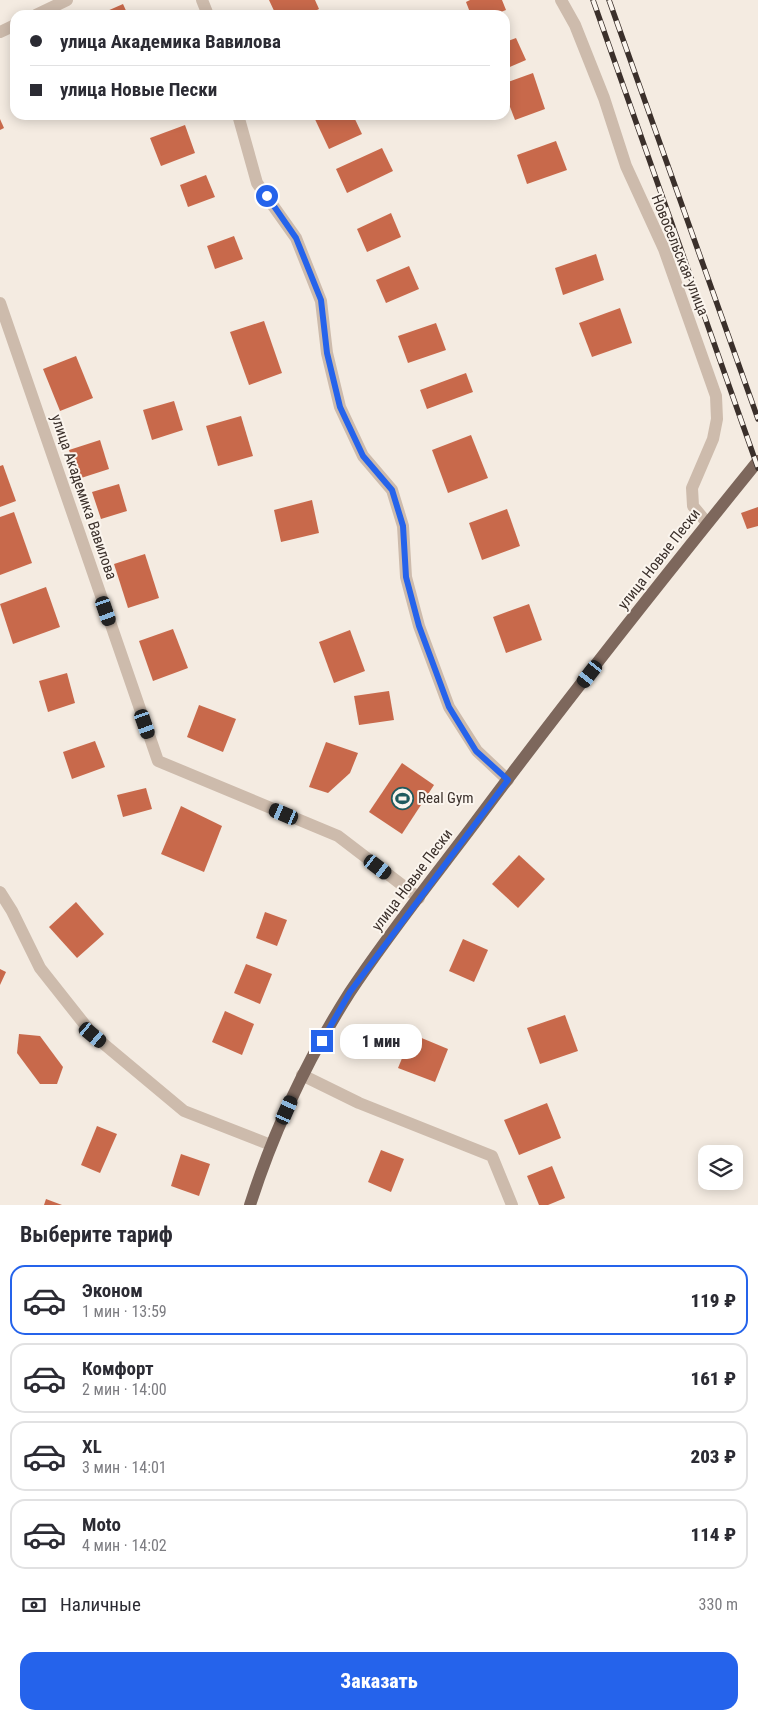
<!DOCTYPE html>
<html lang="ru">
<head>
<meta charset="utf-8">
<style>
	body { margin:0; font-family:"Roboto Condensed",sans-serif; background:#f7f7f7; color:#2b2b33; height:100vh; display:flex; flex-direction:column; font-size:19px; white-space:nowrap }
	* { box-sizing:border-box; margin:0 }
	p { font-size:16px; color:#7c7c81 }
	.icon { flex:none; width:28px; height:28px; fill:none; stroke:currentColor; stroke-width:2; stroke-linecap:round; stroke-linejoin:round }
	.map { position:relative; height:1205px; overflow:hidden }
	.details { display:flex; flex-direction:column; background:#fff; flex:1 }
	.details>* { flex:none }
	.banner { position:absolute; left:10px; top:10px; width:500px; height:110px; border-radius:15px; box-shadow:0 2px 12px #0003; display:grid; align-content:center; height:110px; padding:0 20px; background:#fff }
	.fabs { position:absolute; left:698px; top:1145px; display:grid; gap:10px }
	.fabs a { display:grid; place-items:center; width:45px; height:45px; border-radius:10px; background:#fff; box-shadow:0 2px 12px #0003; font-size:25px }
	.end { position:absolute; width:22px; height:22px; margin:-11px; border:6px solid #2563eb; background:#fff; box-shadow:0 0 0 2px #fff }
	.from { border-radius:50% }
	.bubble { position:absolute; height:35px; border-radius:15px; background:#fff; box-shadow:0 2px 12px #0003; font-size:16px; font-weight:800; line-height:35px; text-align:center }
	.car { position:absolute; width:15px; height:30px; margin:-15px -8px; border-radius:6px; box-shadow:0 0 4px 1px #0007; background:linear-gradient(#222 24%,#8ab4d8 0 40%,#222 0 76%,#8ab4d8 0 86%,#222 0) }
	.banner b { display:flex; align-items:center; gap:18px; height:48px; font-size:19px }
	.banner b+b { border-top:1px solid #e1e1e2 }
	.banner i { width:12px; height:12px; background:#2b2b33 }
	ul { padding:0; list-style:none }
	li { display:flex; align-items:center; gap:15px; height:70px; margin:0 10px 8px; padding:0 10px; border:2px solid #e1e1e2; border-radius:15px }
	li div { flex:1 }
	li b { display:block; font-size:19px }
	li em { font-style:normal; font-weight:800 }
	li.active { border-color:#2563eb }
	li>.icon { width:45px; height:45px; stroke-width:1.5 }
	h2 { padding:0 20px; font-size:22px; line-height:60px }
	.pay { display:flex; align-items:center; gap:12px; height:55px; padding:0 20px; font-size:19px }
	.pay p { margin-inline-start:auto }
	.cta { display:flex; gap:10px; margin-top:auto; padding:10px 20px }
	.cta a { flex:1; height:58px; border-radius:15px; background:#2563eb; color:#fff; font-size:20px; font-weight:800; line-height:58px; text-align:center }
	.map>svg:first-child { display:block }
	.building { fill:#c8694b }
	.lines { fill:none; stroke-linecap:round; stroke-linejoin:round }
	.minor { stroke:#cdbbac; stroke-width:12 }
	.major { stroke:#7d675c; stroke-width:12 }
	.rail-casing { stroke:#3b302b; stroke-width:5.5 }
	.rail { stroke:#fbf5ee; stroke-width:4; stroke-dasharray:11; stroke-linecap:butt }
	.route { stroke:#2563eb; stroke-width:6 }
	.labels { text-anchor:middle; stroke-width:4; stroke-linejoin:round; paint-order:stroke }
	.street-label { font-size:15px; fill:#3b302b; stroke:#fbf5ee }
	.poi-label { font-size:15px; fill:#3b302b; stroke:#fbf5ee; text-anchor:start }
</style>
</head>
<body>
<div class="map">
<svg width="758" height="1205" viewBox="0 0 758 1205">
	<rect width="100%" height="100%" fill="#f4ebe1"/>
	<g class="building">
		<polygon points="269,0 315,0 319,9 307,15 276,15"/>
		<polygon points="470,0 502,0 506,10 493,15 471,15 466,2"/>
		<polygon points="123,4 128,15 98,15"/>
		<polygon points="516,38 526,60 505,69 505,42"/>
		<polygon points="533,73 545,109 515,120 505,94 505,83"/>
		<polygon points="313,115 353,115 362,134 329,149"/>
		<polygon points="0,119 4,128 0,130"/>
		<polygon points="185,125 195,153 161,166 150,138"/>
		<polygon points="556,141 567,170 527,184 517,155"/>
		<polygon points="382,148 393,171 347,193 336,169"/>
		<polygon points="206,175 215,197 188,207 180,185"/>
		<polygon points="391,213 401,237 367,252 357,229"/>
		<polygon points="234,236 243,259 215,269 207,246"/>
		<polygon points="596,254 604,280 563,295 555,268"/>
		<polygon points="409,266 419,289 386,303 376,280"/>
		<polygon points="620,308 632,343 592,357 579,323"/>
		<polygon points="264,321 282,373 249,385 230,332"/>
		<polygon points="436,323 446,350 408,363 398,336"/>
		<polygon points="76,356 93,398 60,411 43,369"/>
		<polygon points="466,373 473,392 427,409 420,390"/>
		<polygon points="174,401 183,430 152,440 143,410"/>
		<polygon points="241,416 253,456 218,466 206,426"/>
		<polygon points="471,435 488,478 448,493 432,450"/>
		<polygon points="100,440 109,469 78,479 69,450"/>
		<polygon points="3,465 16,501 0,507 0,466"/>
		<polygon points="119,484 127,511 101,519 92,492"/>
		<polygon points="312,500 319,533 281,542 274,510"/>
		<polygon points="758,507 758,526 747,529 741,513"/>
		<polygon points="507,509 520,546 482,560 469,523"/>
		<polygon points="14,512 32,563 0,575 0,517"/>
		<polygon points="145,554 159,598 128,608 114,564"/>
		<polygon points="46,587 60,627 13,644 0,604"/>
		<polygon points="529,604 542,640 506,653 493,617"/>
		<polygon points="173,629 188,668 153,681 139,641"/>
		<polygon points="350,630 365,671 334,683 319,642"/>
		<polygon points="67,673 75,703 48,712 39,681"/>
		<polygon points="389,691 394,720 359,725 354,696"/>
		<polygon points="199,705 236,719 223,752 187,737"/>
		<polygon points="95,741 105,767 72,779 63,752"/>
		<polygon points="326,742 358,753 350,773 328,793 309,787"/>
		<polygon points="402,763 434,785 402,834 369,812"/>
		<polygon points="146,788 152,809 123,817 117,795"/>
		<polygon points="181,806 222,826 204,872 161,854"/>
		<polygon points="519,855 545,879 518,908 492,884"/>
		<polygon points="76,902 104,934 77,958 49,927"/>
		<polygon points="265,912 287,920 277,946 256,938"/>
		<polygon points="463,939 488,950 474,982 449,971"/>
		<polygon points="246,964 272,974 260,1004 234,993"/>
		<polygon points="0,969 6,972 0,985"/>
		<polygon points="225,1011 254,1024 242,1055 212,1042"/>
		<polygon points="565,1015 578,1051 540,1064 527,1028"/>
		<polygon points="19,1034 40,1036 63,1067 57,1084 40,1084 17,1053"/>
		<polygon points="412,1034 448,1049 435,1082 398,1068"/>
		<polygon points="547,1103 561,1138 519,1155 504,1120"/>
		<polygon points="97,1126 117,1134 100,1173 81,1165"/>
		<polygon points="381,1150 404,1159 391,1192 368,1182"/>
		<polygon points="181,1154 210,1164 199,1196 171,1186"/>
		<polygon points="552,1166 565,1198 548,1205 539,1205 527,1176"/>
		<polygon points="46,1199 62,1205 44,1205"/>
	</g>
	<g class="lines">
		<g class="minor">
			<polyline points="202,0 208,15"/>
			<polyline points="561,0 575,25 604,98 626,166 664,249 716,396 717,419 713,439 692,488 693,506 707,523"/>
			<polyline points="36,15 67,0"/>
			<polyline points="0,32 15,25"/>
			<polyline points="238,115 257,183 296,238 321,301 327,353 340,407 363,456 392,490 403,526 406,577 419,626 449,707 477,751 508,780"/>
			<polyline points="0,303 158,761 338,836 419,898"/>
			<polyline points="0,892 12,911 40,968 93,1035 184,1111 271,1145"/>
			<polyline points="302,1075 359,1103 492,1156 512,1205"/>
		</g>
		<path class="major" d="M250,1205C274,1130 308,1058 350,992C391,930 439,871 483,812C572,693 664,577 758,461"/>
		<defs>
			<g id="rail">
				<polyline points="593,0 758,468"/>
				<polyline points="609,0 758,419"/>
			</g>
		</defs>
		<use href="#rail" class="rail-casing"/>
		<use href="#rail" class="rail"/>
	</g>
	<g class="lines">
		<polyline class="route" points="267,196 296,238 321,300 327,353 340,407 363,456 392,490 403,526 406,577 419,626 449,707 476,751 508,780 350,992 322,1041"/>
	</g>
	<defs>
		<symbol id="stadium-ring" viewBox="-11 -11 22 22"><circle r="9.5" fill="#fbf5ee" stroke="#1f5a5e" stroke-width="1.5"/><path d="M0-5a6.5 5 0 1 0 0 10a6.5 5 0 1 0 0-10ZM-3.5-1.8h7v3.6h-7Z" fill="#1f5a5e"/></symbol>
	</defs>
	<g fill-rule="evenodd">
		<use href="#stadium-ring" x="390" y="786" width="25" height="25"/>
	</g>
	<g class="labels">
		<g class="street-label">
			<text transform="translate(680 255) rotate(68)" y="5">Новосельская улица</text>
			<text transform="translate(84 497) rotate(71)" y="5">улица Академика Вавилова</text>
			<text transform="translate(659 559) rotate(-52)" y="5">улица Новые Пески</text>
			<text transform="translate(412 880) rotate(-53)" y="5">улица Новые Пески</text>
		</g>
		<g class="poi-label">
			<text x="418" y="803">Real Gym</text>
		</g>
	</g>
</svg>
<div class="fabs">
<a><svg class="icon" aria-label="layers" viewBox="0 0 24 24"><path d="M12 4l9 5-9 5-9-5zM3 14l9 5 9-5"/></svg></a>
</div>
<i class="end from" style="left:267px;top:196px"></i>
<i class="end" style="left:322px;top:1041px"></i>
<div class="bubble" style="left:340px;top:1024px;width:82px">1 мин</div>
<i class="car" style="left:106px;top:611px;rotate:161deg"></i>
<i class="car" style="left:590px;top:674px;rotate:218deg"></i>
<i class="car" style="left:145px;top:724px;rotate:161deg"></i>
<i class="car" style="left:284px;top:814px;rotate:293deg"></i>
<i class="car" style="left:378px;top:867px;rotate:127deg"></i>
<i class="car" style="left:93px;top:1035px;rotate:130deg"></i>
<i class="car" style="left:287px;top:1110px;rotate:24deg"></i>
<div class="banner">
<b><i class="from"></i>улица Академика Вавилова</b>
<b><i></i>улица Новые Пески</b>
</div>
</div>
<section class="details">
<h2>Выберите тариф</h2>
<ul>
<li class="active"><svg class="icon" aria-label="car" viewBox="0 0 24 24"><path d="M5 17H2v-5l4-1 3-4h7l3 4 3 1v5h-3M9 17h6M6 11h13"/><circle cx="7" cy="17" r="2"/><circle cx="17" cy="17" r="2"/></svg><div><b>Эконом</b><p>1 мин · 13:59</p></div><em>119 ₽</em></li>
<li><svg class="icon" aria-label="car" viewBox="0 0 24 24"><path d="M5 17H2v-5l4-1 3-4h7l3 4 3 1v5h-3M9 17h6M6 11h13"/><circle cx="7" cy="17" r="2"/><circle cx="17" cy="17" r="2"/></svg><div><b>Комфорт</b><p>2 мин · 14:00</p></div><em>161 ₽</em></li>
<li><svg class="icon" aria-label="car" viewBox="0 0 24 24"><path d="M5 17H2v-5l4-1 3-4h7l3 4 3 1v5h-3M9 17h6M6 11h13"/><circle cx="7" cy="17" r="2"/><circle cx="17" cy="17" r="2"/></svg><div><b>XL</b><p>3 мин · 14:01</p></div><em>203 ₽</em></li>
<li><svg class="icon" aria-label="car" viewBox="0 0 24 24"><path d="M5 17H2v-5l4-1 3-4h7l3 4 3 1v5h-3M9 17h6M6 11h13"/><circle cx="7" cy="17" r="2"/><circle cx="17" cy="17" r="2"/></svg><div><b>Moto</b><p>4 мин · 14:02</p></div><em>114 ₽</em></li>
</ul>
<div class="pay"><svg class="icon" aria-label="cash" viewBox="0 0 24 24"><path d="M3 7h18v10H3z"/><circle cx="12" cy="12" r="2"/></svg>Наличные<p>330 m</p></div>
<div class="cta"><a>Заказать</a></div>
</section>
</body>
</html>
